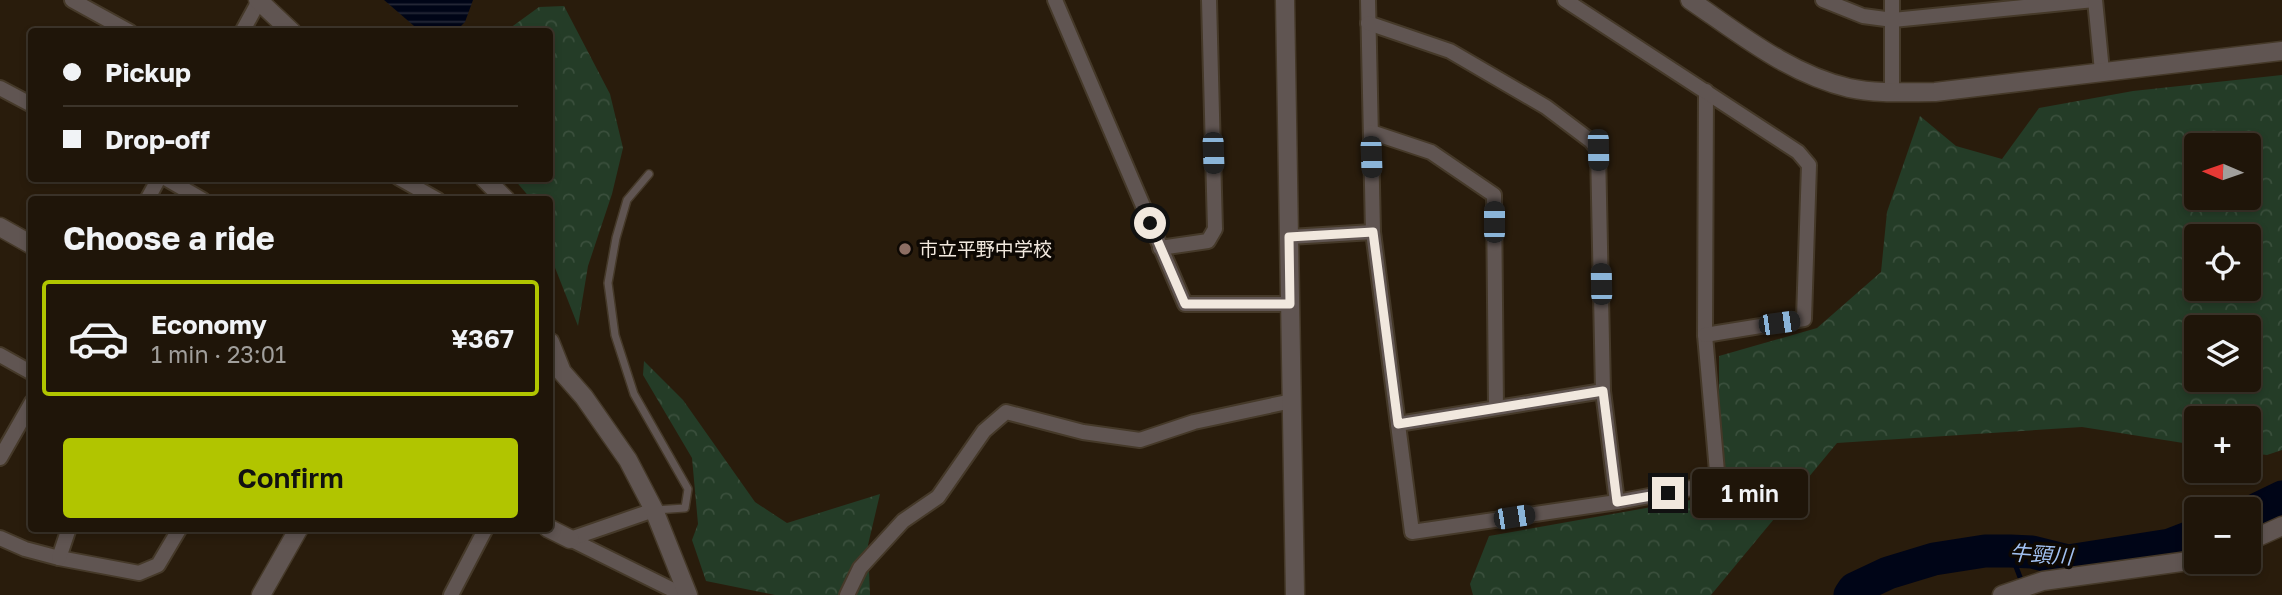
<!DOCTYPE html>
<html lang="en">
<head>
<meta charset="utf-8">
<style>
	body { margin:0; font-family:"Golos Text","Noto Sans JP",sans-serif; background:#271e12; color:#f1f3f6; height:100vh; display:flex; flex-direction:column; font-size:26px; white-space:nowrap }
	* { box-sizing:border-box; margin:0 }
	p { font-size:23px; color:#a19f9c }
	.icon { flex:none; width:38px; height:38px; fill:none; stroke:currentColor; stroke-width:2; stroke-linecap:round; stroke-linejoin:round }
	.map { position:relative; flex:1; overflow:hidden }
	.side { position:absolute; left:28px; top:196px; width:525px; height:336px; display:flex; flex-direction:column; background:#1f1509; border-radius:7px; box-shadow:0 4px 10px #0003,0 0 0 2px #3c342a }
	.side>* { flex:none }
	.guide { position:absolute; left:28px; top:28px; width:525px; height:154px; border-radius:7px; box-shadow:0 4px 10px #0003,0 0 0 2px #3c342a; display:grid; align-content:center; height:154px; padding:0 35px; background:#1f1509 }
	.needle { width:46px; rotate:272deg }
	.buttons { position:absolute; left:2184px; top:133px; display:grid; gap:14px }
	.buttons a { display:grid; place-items:center; width:77px; height:77px; border-radius:7px; background:#1f1509; box-shadow:0 4px 10px #0003,0 0 0 2px #3c342a; font-size:35px }
	.end { position:absolute; width:32px; height:32px; margin:-16px; border:9px solid #f1e8de; background:#111; box-shadow:0 0 0 4px #111 }
	.from { border-radius:50% }
	.bubble { position:absolute; height:49px; border-radius:7px; background:#1f1509; box-shadow:0 4px 10px #0003,0 0 0 2px #3c342a; font-size:23px; font-weight:600; line-height:49px; text-align:center }
	.car { position:absolute; width:21px; height:42px; margin:-21px -10px; border-radius:9px; box-shadow:0 0 5px 2px #0007; background:linear-gradient(#222 24%,#8ab4d8 0 40%,#222 0 76%,#8ab4d8 0 86%,#222 0) }
	.guide b { display:flex; align-items:center; gap:24px; height:66px; font-size:26px }
	.guide b+b { border-top:2px solid #3c342a }
	.guide i { width:18px; height:18px; background:#f1f3f6 }
	ul { padding:0; list-style:none }
	li { display:flex; align-items:center; gap:21px; height:116px; margin:0 14px 10px; padding:0 21px; border:4px solid transparent; border-radius:7px }
	li div { flex:1 }
	li b { display:block; font-size:26px }
	li em { font-style:normal; font-weight:600 }
	li.current { border-color:#b1c500 }
	li>.icon { width:63px; height:63px; stroke-width:1.5 }
	h2 { padding:0 35px; font-size:32px; line-height:84px }
	.cta { display:flex; gap:14px; margin-top:auto; padding:14px 35px }
	.cta a { flex:1; height:80px; border-radius:7px; background:#b1c500; color:#111; font-size:28px; font-weight:600; line-height:80px; text-align:center }
	.map>svg:first-child { display:block }
	.forest { fill:url(#forest-crowns); fill-rule:evenodd }
	.water { fill:url(#water-rules) }
	.lines { fill:none; stroke-linecap:round; stroke-linejoin:round }
	.stream { stroke:#000517; stroke-width:5 }
	.river { stroke:#000517; stroke-width:33 }
	.service-casing { stroke:#453929; stroke-width:10 }
	.minor-casing { stroke:#453929; stroke-width:18 }
	.tertiary-casing { stroke:#453929; stroke-width:21 }
	.service { stroke:#605552; stroke-width:7 }
	.minor { stroke:#605552; stroke-width:14 }
	.tertiary { stroke:#605552; stroke-width:18 }
	.route { stroke:#f1e8de; stroke-width:9 }
	.education-dot { fill:#8d6e63; stroke:#0d0803; stroke-width:2.5 }
	.labels { text-anchor:middle; stroke-width:7; stroke-linejoin:round; paint-order:stroke }
	.poi-label { font-size:19px; fill:#f1e8de; stroke:#0d0803; text-anchor:start }
	.water-label { font-size:21px; font-style:italic; fill:#a2c1f1; stroke:#0d0803 }
</style>
</head>
<body>
<div class="map">
<svg width="2282" height="595" viewBox="0 0 2282 595">
	<defs>
		<pattern id="forest-crowns" width="20" height="18" patternUnits="userSpaceOnUse" patternTransform="scale(1.75)"><rect width="20" height="18" fill="#243c27"/><path d="M2 6a3 3 0 1 1 6 0M12 15a3 3 0 1 1 6 0" fill="none" stroke="#3a4f3c"/></pattern>
		<pattern id="water-rules" width="6" height="5" patternUnits="userSpaceOnUse" patternTransform="scale(1.75)"><rect width="6" height="5" fill="#000517"/><path d="M0 2.5h6" fill="none" stroke="#262938"/></pattern>
	</defs>
	<rect width="100%" height="100%" fill="#291c0c"/>
	<g class="forest">
		<polygon points="564,6 610,94 623,148 612,194 588,266 578,326 550,255 550,200 531,199 514,179 550,178 550,32 506,31 539,7"/>
		<path d="M2282,75V450L2267,455L2249,453V418H2196V445L2082,427L1837,443L1711,595H1473L1470,584L1489,536L1719,495V356L1817,328L1881,272L1887,212L1920,116L1956,146L2002,159L2039,108L2133,91ZM2196,145H2249V198H2196ZM2196,236H2249V289H2196ZM2196,327H2249V380H2196Z"/>
		<polygon points="644,361 683,400 755,502 787,523 880,494 868,545 870,595 775,595 706,581 692,540 698,524 692,458 643,375"/>
	</g>
	<polygon class="water" points="384,0 473,0 465,22 456,31 421,32"/>
	<g class="lines">
		<polyline class="stream" points="2010,551 2023,585"/>
		<g class="river">
			<polyline points="2249,513 2282,497"/>
			<polyline points="1850,595 1854,589 1888,573 1934,559 1985,551 2010,551 2032,552 2068,561 2170,545 2196,535"/>
		</g>
		<defs>
			<polyline id="service" points="649,174 627,200 616,238 608,283 615,335 634,394 688,489 685,508 655,510"/>
			<g id="minor">
				<polyline points="72,0 130,32"/>
				<polyline points="1055,0 1185,304 1290,304"/>
				<polyline points="1368,0 1373,232 1412,532 1617,502 1718,483 1705,335 1706,91"/>
				<polyline points="1565,0 1798,152 1809,165 1804,319 1705,335"/>
				<polyline points="1823,0 1863,16 1893,20 2094,0"/>
				<polyline points="2095,0 2102,71"/>
				<polyline points="1368,23 1450,51 1546,107 1591,141 1598,150 1603,391 1617,502"/>
				<polyline points="242,32 259,1"/>
				<polyline points="0,88 32,105"/>
				<polyline points="1892,93 1892,0"/>
				<polyline points="1371,132 1431,152 1494,195 1496,408"/>
				<polyline points="165,178 203,200"/>
				<polyline points="399,178 438,200"/>
				<polyline points="147,200 159,178"/>
				<polyline points="1289,237 1373,232"/>
				<polyline points="1160,248 1208,241 1215,229 1209,0"/>
				<polyline points="0,355 32,373"/>
				<polyline points="1398,424 1603,391"/>
				<polyline points="0,458 32,402"/>
				<polyline points="0,538 25,549 59,558 139,573 158,565 180,528"/>
				<polyline points="570,539 683,595"/>
				<polyline points="570,539 654,510"/>
				<polyline points="59,558 69,528"/>
				<polyline points="451,595 486,528"/>
				<polyline points="847,595 860,568 903,521 938,497 984,431 1006,412 1083,432 1140,440 1194,422 1292,401"/>
			</g>
			<g id="tertiary">
				<polyline points="258,0 292,32"/>
				<polyline points="1285,0 1295,595"/>
				<path d="M1690,0C1740,34 1789,74 1849,88C1877,94 1907,92 1935,92L2282,51"/>
				<polyline points="484,178 506,200"/>
				<polyline points="0,227 32,245"/>
				<polyline points="550,342 562,372 584,397 628,460 654,510 688,595"/>
				<polyline points="548,528 570,539"/>
				<polyline points="2249,541 2282,526"/>
				<polyline points="261,595 299,528"/>
				<polyline points="2002,595 2043,581 2196,560"/>
			</g>
		</defs>
		<use href="#service" class="service-casing"/>
		<use href="#minor" class="minor-casing"/>
		<use href="#tertiary" class="tertiary-casing"/>
		<use href="#service" class="service"/>
		<use href="#minor" class="minor"/>
		<use href="#tertiary" class="tertiary"/>
	</g>
	<g class="lines">
		<polyline class="route" points="1150,223 1185,304 1290,304 1289,237 1373,232 1398,424 1603,391 1617,502 1668,493"/>
	</g>
	<circle class="education-dot" cx="905" cy="249" r="7"/>
	<g class="labels">
		<g class="poi-label">
			<text x="919" y="256">市立平野中学校</text>
		</g>
		<g class="water-label">
			<text transform="translate(2041 555) rotate(4)" y="7">牛頸川</text>
		</g>
	</g>
</svg>
<div class="buttons">
<a><svg class="needle" viewBox="-14 -14 28 28"><path d="M0-13l5 13h-10z" fill="#e53935"/><path d="M0 13l5-13h-10z" fill="#a19f9c"/></svg></a>
<a><svg class="icon" aria-label="locate" viewBox="0 0 24 24"><circle cx="12" cy="12" r="6"/><path d="M12 2v4M12 18v4M2 12h4M18 12h4"/></svg></a>
<a><svg class="icon" aria-label="layers" viewBox="0 0 24 24"><path d="M12 4l9 5-9 5-9-5zM3 14l9 5 9-5"/></svg></a>
<a>+</a>
<a>−</a>
</div>
<i class="end from" style="left:1150px;top:223px"></i>
<i class="end" style="left:1668px;top:493px"></i>
<div class="bubble" style="left:1692px;top:469px;width:116px">1 min</div>
<i class="car" style="left:1598px;top:150px;rotate:179deg"></i>
<i class="car" style="left:1213px;top:153px;rotate:178deg"></i>
<i class="car" style="left:1371px;top:157px;rotate:178deg"></i>
<i class="car" style="left:1494px;top:222px;rotate:0deg"></i>
<i class="car" style="left:1601px;top:284px;rotate:359deg"></i>
<i class="car" style="left:1779px;top:323px;rotate:82deg"></i>
<i class="car" style="left:1514px;top:517px;rotate:81deg"></i>
<div class="guide">
<b><i class="from"></i>Pickup</b>
<b><i></i>Drop-off</b>
</div>
<section class="side">
<h2>Choose a ride</h2>
<ul>
<li class="current"><svg class="icon" aria-label="car" viewBox="0 0 24 24"><path d="M5 17H2v-5l4-1 3-4h7l3 4 3 1v5h-3M9 17h6M6 11h13"/><circle cx="7" cy="17" r="2"/><circle cx="17" cy="17" r="2"/></svg><div><b>Economy</b><p>1 min · 23:01</p></div><em>¥367</em></li>
</ul>
<div class="cta"><a>Confirm</a></div>
</section>
</div>
</body>
</html>
